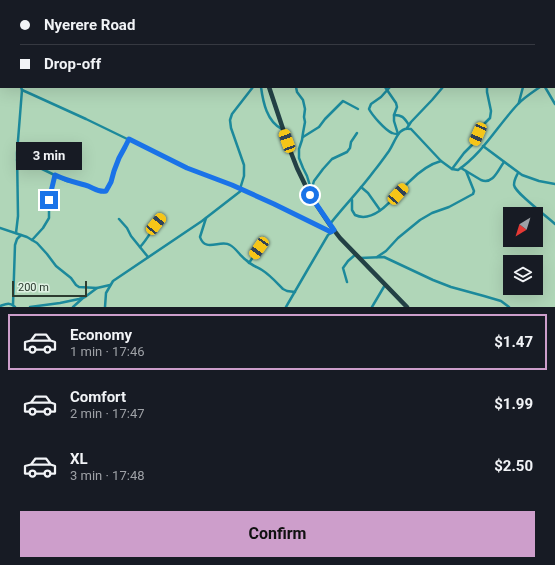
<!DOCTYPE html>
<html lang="en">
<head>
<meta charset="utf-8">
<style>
	body { margin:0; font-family:Roboto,sans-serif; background:#242831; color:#f1f3f6; height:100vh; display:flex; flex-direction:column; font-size:15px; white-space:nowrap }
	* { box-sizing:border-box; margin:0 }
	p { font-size:13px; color:#9ea1a6 }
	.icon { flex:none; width:22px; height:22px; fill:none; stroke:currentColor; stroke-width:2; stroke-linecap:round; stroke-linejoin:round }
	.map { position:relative; height:307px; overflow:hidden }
	.details { display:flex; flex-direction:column; background:#171b24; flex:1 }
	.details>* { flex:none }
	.guide { position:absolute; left:0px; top:0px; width:555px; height:88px; box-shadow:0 4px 16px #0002; display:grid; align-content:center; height:88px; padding:0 20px; background:#171b24 }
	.needle { width:26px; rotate:218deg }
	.controls { position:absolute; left:503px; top:207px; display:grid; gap:8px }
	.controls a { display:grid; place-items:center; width:40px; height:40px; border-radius:0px; background:#171b24; box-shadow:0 4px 16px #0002; font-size:20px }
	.scale { position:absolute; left:12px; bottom:10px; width:75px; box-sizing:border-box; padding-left:4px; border:2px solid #2c3b2f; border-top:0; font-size:11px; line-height:14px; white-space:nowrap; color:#2c3b2f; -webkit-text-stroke:3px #def1e2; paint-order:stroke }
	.end { position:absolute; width:18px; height:18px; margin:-9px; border:5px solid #1a73e8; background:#fff; box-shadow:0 0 0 2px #fff }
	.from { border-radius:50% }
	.bubble { position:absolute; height:28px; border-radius:0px; background:#171b24; box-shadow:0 4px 16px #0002; font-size:13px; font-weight:700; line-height:28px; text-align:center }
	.car { position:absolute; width:12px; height:24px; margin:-12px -6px; border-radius:5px; box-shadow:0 0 3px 1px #0007; background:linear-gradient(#f5c518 24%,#345 0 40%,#f5c518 0 76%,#345 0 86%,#f5c518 0) }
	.guide b { display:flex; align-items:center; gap:14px; height:38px; font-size:15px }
	.guide b+b { border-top:1px solid #363941 }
	.guide i { width:10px; height:10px; background:#f1f3f6 }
	ul { padding:7px 0 0; list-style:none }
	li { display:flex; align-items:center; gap:12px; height:56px; margin:0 8px 6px; padding:0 12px; border:2px solid transparent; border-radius:0px }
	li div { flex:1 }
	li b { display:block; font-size:15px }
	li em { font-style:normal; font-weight:700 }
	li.on { border-color:#cd9ecb }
	li>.icon { width:36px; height:36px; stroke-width:1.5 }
	.action { display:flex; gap:8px; margin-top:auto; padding:8px 20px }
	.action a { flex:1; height:46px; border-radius:0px; background:#cd9ecb; color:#111; font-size:16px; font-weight:700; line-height:46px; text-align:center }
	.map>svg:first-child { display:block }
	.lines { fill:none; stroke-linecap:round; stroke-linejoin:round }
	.street { stroke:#1c899b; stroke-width:2.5 }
	.primary { stroke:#234045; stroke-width:4.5 }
	.route { stroke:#1a73e8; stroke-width:5 }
</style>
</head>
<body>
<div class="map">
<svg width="555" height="307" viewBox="0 0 555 307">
	<rect width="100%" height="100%" fill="#b0d6b8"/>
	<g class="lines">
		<g class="street">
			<polyline points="89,0 100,0"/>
			<polyline points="364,0 364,1"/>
			<polyline points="464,0 466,1"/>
			<polyline points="82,1 87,0"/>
			<polyline points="471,1 471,0"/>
			<polyline points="0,19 1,19"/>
			<polyline points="0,23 1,26"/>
			<polyline points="554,30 555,31"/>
			<polyline points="554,43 555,42"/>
			<polyline points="554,79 555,78"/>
			<polyline points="21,87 22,90 31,94 86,119 187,168 232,185 274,204 331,232"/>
			<path d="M261,87C263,102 267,122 282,129"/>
			<polyline points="296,87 297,92 303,100 305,109 304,117 305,122 303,133 302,140 299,149 299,158 303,168 307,176 311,189"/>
			<polyline points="385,87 396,103 397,107 394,115 394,121 398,134"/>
			<path d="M390,87L381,97L371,104L369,109C372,115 385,130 392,133C394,134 395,134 398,134"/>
			<polyline points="545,87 555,104"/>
			<polyline points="519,102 523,87"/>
			<path d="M394,115C403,115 404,118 409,125"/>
			<polyline points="407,128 411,122 432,100 443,87"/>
			<polyline points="303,137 319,127 325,119 343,101 358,109"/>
			<polyline points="483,146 522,175 539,181 555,184"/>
			<polyline points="17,160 40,168 67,181 86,185 99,191 104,192 106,191 109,187 112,180 114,171 118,161 129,139"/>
			<path d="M461,168L481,180C493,185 498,170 504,162"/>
			<polyline points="452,169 464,153 472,145 482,126 490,118 491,111 487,92 487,87"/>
			<path d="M518,173C516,177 514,180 514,185C515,193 548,217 555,224"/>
			<polyline points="361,187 368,193 380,210"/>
			<polyline points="240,189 244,176 244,165 231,128 230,120 232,114 253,87"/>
			<polyline points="310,194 314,181 323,169 332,159 347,152 350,148 351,142 357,133"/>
			<path d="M352,200V210L355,215C376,225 397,193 410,181C418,173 430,164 441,161"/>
			<path d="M206,218L200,237C205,253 221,239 230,245C236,248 240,256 246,260C251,265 257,267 262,270C270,275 277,283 283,289L287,291L295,292"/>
			<polyline points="119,219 127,228 131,236 148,257"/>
			<path d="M330,224C344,206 360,190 374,171C379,165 384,158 389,151C393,145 395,138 400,132C404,129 406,128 411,129L441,161L452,169L458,170C483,153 498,125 518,104C525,97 533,92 540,87"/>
			<polyline points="0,228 27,237 37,243 47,254 56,266 71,278 76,285 79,287 97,288"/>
			<polyline points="16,233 18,216 17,153 22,90"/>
			<polyline points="32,240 43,228 49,218 49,200 55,175"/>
			<path d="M140,247C148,239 153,227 161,218"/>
			<polyline points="377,257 386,251 398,238 420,220 432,213 449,207 473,194 474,191 466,171"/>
			<polyline points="360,258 384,257 433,280 451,287 484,296 501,301 509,307"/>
			<polyline points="249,263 259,248 264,243"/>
			<polyline points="347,282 343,268 348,261 356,254"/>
			<polyline points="13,305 15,245 17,239 21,235"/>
			<path d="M0,306C6,304 10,302 15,307"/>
			<polyline points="30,307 60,303 79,299 85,297 97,288 110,285"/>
			<polyline points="73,307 83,298"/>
			<polyline points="105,307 106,293 113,281 202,221 242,190"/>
			<polyline points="286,307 308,269 328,235 332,232"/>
			<polyline points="372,307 385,285"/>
		</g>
		<g class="primary">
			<polyline points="241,0 241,1"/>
			<polyline points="269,87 290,150 297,168 310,195 330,225 340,238 407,307"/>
		</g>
	</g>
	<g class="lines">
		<path class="route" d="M49,200L55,175C65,180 74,182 85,185C93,187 98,193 106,191L111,182L114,171L119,158L125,147L129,139L187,168L232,185L274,204L331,232L334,230L310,195"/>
	</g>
</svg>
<div class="controls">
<a><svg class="needle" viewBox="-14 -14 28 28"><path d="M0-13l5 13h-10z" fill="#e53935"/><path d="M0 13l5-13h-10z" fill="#9ea1a6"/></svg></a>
<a><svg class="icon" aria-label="layers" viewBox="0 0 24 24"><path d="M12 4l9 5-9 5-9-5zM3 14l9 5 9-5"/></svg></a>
</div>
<div class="scale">200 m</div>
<i class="end from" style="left:310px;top:195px"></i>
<i class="end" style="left:49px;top:200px"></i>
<div class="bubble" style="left:16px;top:142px;width:66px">3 min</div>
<i class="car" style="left:478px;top:134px;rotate:204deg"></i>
<i class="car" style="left:287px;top:141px;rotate:340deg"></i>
<i class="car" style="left:398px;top:194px;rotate:42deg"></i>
<i class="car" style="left:156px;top:224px;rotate:39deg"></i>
<i class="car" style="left:259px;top:248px;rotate:215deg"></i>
<div class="guide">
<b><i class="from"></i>Nyerere Road</b>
<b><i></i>Drop-off</b>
</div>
</div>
<section class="details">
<ul>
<li class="on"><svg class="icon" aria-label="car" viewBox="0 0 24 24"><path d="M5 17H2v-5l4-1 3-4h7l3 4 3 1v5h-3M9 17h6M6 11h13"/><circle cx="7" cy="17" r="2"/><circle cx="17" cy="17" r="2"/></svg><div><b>Economy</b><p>1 min · 17:46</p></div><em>$1.47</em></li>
<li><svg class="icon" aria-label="car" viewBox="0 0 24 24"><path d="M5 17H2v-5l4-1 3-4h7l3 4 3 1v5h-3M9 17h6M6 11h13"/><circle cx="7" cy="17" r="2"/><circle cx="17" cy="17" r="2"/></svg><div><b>Comfort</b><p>2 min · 17:47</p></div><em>$1.99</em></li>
<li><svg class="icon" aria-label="car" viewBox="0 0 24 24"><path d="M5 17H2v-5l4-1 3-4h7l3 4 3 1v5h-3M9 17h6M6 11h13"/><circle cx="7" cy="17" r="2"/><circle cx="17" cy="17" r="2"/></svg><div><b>XL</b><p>3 min · 17:48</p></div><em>$2.50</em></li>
</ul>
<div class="action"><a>Confirm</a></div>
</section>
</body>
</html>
